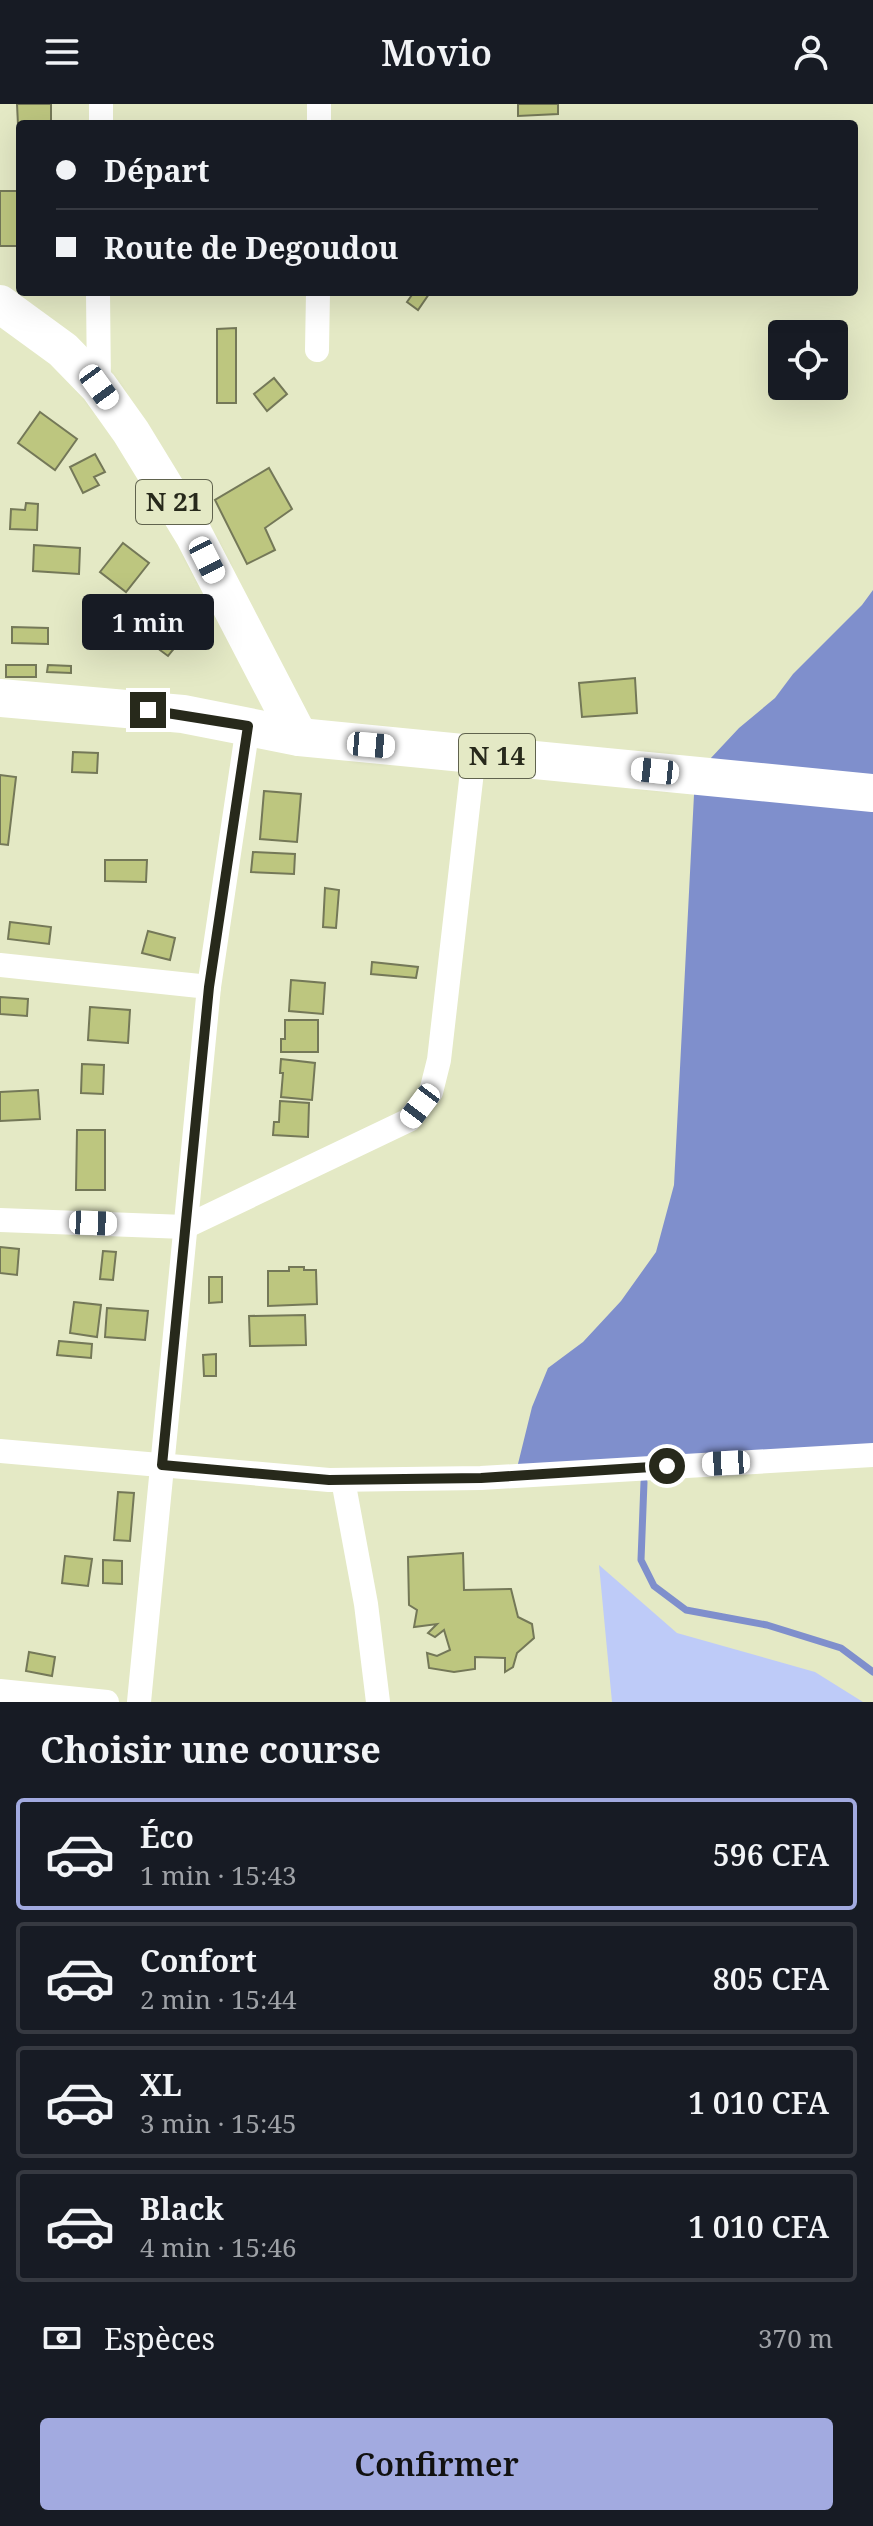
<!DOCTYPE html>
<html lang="fr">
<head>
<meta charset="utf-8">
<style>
	body { margin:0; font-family:"Noto Serif",serif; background:#242831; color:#f1f3f6; height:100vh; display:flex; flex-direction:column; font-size:30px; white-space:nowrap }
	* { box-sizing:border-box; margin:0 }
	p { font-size:26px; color:#9ea1a6 }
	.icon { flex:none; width:44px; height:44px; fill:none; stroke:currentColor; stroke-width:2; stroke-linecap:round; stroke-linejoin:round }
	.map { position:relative; height:1598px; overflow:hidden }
	.details { display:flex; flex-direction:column; background:#171b24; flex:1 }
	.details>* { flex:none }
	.top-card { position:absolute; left:16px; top:16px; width:842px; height:176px; border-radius:8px; box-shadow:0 8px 32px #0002; display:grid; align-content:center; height:176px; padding:0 40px; background:#171b24 }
	.buttons { position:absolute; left:768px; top:216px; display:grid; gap:16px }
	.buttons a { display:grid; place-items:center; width:80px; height:80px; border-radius:8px; background:#171b24; box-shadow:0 8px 32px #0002; font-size:40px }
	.end { position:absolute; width:36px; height:36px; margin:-18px; border:10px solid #27291b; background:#fff; box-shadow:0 0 0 4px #fff }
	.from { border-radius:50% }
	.bubble { position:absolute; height:56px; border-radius:8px; background:#171b24; box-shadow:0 8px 32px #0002; font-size:26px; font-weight:600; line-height:56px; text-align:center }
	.car { position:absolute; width:24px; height:48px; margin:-24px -12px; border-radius:10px; box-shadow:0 0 6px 2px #0007; background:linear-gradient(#fff 24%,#345 0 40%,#fff 0 76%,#345 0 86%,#fff 0) }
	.top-card b { display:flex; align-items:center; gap:28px; height:76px; font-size:30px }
	.top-card b+b { border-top:2px solid #363941 }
	.top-card i { width:20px; height:20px; background:#f1f3f6 }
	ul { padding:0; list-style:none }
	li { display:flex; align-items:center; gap:24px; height:112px; margin:0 16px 12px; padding:0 24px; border:4px solid #363941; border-radius:8px }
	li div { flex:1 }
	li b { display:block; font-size:30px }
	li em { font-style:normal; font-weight:600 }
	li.current { border-color:#a2aae0 }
	li>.icon { width:72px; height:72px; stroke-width:1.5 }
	h2 { padding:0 40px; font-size:36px; line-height:96px }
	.pay { display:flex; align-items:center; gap:20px; height:88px; padding:0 40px; font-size:30px }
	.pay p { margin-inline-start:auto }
	.primary-button { display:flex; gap:16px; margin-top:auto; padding:16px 40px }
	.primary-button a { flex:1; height:92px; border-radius:8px; background:#a2aae0; color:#111; font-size:32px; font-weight:600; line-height:92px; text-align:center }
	header { display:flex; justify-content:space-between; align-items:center; height:104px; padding:0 40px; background:#171b24; font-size:36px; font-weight:600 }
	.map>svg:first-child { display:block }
	.green { fill:#becbf8 }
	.water { fill:#7f8fcc }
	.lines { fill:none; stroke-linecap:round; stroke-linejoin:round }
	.stream { stroke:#7f8fcc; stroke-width:7 }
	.building { fill:#bdc67f; stroke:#747858; stroke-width:2 }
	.minor { stroke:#fff; stroke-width:24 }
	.primary { stroke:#fff; stroke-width:38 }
	.route { stroke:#27291b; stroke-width:10 }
	.labels { text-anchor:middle; stroke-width:6; stroke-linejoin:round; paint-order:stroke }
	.shield { fill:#e4e9c5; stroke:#60634e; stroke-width:2 }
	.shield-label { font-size:26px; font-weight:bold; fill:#27291b }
</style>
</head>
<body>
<header><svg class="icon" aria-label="menu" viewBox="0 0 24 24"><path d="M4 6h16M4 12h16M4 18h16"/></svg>Movio<svg class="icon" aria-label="person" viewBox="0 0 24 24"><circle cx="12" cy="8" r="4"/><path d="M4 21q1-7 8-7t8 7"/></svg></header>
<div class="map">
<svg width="873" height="1598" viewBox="0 0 873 1598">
	<rect width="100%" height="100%" fill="#e4e9c5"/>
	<polygon class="green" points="599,1461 677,1529 815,1568 863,1598 612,1598"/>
	<polygon class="water" points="873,486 873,1351 515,1372 532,1303 548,1264 583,1238 621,1197 656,1148 674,1081 695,671 739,624 775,594 793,570 862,501"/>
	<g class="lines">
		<polyline class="stream" points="644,1378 641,1456 654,1482 686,1506 767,1521 841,1544 873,1568"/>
	</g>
	<g class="building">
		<polygon points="17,0 51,0 51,20 18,21"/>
		<polygon points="518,0 558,0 558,10 518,12"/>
		<rect x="0" y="87" width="20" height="55"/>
		<polygon points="414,188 429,190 418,206 407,198"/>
		<polygon points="236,224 236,299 217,299 217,225"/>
		<polygon points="274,274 287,290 267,307 254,290"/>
		<polygon points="40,308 77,335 55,366 18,339"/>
		<polygon points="95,350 105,368 94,373 99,381 83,389 70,363"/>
		<polygon points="269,364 292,405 265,424 275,446 247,460 215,396"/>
		<polygon points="26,399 38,400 37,426 10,425 11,405 25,406"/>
		<polygon points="123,439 149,459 126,488 100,468"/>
		<polygon points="34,441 80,444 79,470 33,467"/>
		<polygon points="136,492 186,530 168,552 118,515"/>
		<polygon points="12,523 48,524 48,540 12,539"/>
		<rect x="6" y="561" width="30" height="12"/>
		<polygon points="48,561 71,562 71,569 47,568"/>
		<polygon points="635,574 637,609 582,613 579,579"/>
		<polygon points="73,648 98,649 97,669 72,668"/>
		<polygon points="0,671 16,673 8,741 0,740"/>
		<polygon points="264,687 301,690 297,738 260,735"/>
		<polygon points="253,748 295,750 294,770 251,768"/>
		<polygon points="105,756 147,756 146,778 105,777"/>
		<polygon points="325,784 339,786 336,824 323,823"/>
		<polygon points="10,818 51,823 49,840 8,835"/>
		<polygon points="148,827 175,834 170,856 142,849"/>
		<polygon points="372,858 418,863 416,874 371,870"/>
		<polygon points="291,876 325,879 323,910 289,907"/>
		<polygon points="0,893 28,895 27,912 0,910"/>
		<polygon points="90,903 130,906 128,939 88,936"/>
		<polygon points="285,916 318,916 318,948 281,948 281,935 285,935"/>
		<polygon points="281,955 315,959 312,996 281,993 283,969 280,969"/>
		<polygon points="82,960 104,961 103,990 81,989"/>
		<polygon points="38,986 40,1015 0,1017 0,988"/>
		<polygon points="280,997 309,999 308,1033 273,1031 274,1018 279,1018"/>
		<polygon points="77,1026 105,1026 105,1086 76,1086"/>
		<polygon points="0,1143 19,1145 17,1171 0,1169"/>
		<polygon points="103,1147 116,1148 113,1176 100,1175"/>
		<polygon points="289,1163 304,1163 304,1166 316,1166 317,1200 268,1202 268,1167 289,1167"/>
		<polygon points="209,1173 222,1173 222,1198 209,1199"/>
		<polygon points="74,1198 101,1201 97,1233 70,1229"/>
		<polygon points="107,1204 148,1207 145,1236 105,1233"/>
		<polygon points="305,1211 306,1241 250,1242 249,1212"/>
		<polygon points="59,1237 92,1240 91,1254 57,1251"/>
		<polygon points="216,1250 216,1272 204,1272 203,1251"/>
		<polygon points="118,1388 134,1389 130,1437 114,1436"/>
		<polygon points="463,1449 464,1486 511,1485 518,1513 532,1520 534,1534 517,1549 513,1563 505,1568 505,1554 475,1553 475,1565 454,1568 429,1564 427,1549 437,1552 450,1546 444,1526 435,1533 428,1529 437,1520 414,1523 417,1506 409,1501 408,1453"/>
		<polygon points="65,1452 92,1455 88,1482 62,1479"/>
		<polygon points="103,1456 122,1457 122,1480 103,1479"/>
		<polygon points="29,1548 55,1553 52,1572 26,1567"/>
	</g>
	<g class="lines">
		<g class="minor">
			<polyline points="101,20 101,0"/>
			<polyline points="319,20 319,0"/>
			<polyline points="98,188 99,283"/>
			<polyline points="317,246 318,188"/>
			<polyline points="0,861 209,883"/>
			<polyline points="0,1116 185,1123 409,1016 431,988 439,956 474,650"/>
			<polyline points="0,1347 329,1376 481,1374 873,1351"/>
			<polyline points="343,1376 366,1500 378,1598"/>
			<polyline points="0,1587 107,1598"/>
			<polyline points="139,1598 209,883 248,622"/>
		</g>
		<g class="primary">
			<polyline points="0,200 63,246 99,283 131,328 194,431 299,633"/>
			<polyline points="0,594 183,610 299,633 873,689"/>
		</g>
	</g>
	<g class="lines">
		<polyline class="route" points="148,606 248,622 209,883 162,1361 329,1376 481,1374 667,1362"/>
	</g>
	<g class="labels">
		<g class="shield">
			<rect x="136" y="376" width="76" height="44" rx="6"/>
			<rect x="459" y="630" width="76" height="44" rx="6"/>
		</g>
		<g class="shield-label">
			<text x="174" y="407">N 21</text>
			<text x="497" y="661">N 14</text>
		</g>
	</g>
</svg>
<div class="buttons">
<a><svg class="icon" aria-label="locate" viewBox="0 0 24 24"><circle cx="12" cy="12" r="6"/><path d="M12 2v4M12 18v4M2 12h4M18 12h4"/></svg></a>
</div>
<i class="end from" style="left:667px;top:1362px"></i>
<i class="end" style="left:148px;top:606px"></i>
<div class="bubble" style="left:82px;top:490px;width:132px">1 min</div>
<i class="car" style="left:99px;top:283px;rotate:144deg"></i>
<i class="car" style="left:207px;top:456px;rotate:153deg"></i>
<i class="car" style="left:371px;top:641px;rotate:95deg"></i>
<i class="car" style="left:655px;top:667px;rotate:276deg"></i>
<i class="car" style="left:420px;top:1002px;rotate:217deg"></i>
<i class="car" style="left:93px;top:1119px;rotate:92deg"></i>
<i class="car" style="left:726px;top:1359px;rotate:267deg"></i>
<div class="top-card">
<b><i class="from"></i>Départ</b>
<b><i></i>Route de Degoudou</b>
</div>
</div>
<section class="details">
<h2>Choisir une course</h2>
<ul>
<li class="current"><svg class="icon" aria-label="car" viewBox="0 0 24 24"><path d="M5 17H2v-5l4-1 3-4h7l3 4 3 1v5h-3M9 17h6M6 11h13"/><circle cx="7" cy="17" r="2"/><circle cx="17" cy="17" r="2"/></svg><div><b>Éco</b><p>1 min · 15:43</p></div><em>596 CFA</em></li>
<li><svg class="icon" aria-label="car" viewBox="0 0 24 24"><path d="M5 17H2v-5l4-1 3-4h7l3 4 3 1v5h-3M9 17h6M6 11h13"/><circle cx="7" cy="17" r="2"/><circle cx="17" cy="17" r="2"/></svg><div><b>Confort</b><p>2 min · 15:44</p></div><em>805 CFA</em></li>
<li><svg class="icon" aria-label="car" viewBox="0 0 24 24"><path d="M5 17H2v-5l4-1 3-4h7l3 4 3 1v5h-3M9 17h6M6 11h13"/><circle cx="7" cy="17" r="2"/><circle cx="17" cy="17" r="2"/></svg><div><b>XL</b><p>3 min · 15:45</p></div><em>1 010 CFA</em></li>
<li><svg class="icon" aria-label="car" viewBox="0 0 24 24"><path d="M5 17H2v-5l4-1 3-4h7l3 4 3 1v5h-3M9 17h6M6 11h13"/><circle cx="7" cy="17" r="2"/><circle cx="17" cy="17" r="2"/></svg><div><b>Black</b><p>4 min · 15:46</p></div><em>1 010 CFA</em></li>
</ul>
<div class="pay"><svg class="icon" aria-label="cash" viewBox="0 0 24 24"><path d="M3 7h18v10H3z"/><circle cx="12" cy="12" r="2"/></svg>Espèces<p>370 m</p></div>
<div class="primary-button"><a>Confirmer</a></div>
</section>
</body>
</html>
